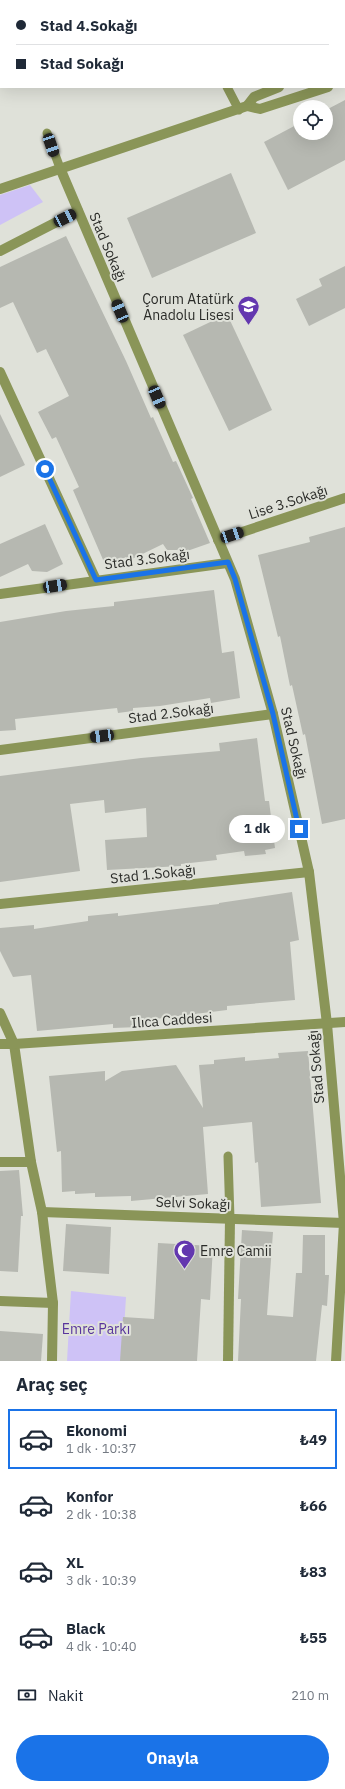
<!DOCTYPE html>
<html lang="tr">
<head>
<meta charset="utf-8">
<style>
	body { margin:0; font-family:"IBM Plex Sans",sans-serif; background:#f2f2f3; color:#1f2937; height:100vh; display:flex; flex-direction:column; font-size:15px; white-space:nowrap }
	* { box-sizing:border-box; margin:0 }
	p { font-size:13px; color:#747a83 }
	.icon { flex:none; width:22px; height:22px; fill:none; stroke:currentColor; stroke-width:2; stroke-linecap:round; stroke-linejoin:round }
	.map { position:relative; height:1361px; overflow:hidden }
	.drawer { display:flex; flex-direction:column; background:#fff; flex:1 }
	.drawer>* { flex:none }
	.hud { position:absolute; left:0px; top:0px; width:345px; height:88px; box-shadow:0 4px 16px #0002; display:grid; align-content:center; height:88px; padding:0 16px; background:#fff }
	.buttons { position:absolute; left:293px; top:100px; display:grid; gap:8px }
	.buttons a { display:grid; place-items:center; width:40px; height:40px; border-radius:50%; background:#fff; box-shadow:0 4px 16px #0002; font-size:20px }
	.end { position:absolute; width:18px; height:18px; margin:-9px; border:5px solid #1a73e8; background:#fff; box-shadow:0 0 0 2px #fff }
	.from { border-radius:50% }
	.bubble { position:absolute; height:28px; border-radius:14px; background:#fff; box-shadow:0 4px 16px #0002; font-size:13px; font-weight:800; line-height:28px; text-align:center }
	.car { position:absolute; width:12px; height:24px; margin:-12px -6px; border-radius:5px; box-shadow:0 0 3px 1px #0007; background:linear-gradient(#222 24%,#8ab4d8 0 40%,#222 0 76%,#8ab4d8 0 86%,#222 0) }
	.hud b { display:flex; align-items:center; gap:14px; height:38px; font-size:15px }
	.hud b+b { border-top:1px solid #e0e1e3 }
	.hud i { width:10px; height:10px; background:#1f2937 }
	ul { padding:0; list-style:none }
	li { display:flex; align-items:center; gap:12px; height:60px; margin:0 8px 6px; padding:0 8px; border:2px solid transparent; border-radius:0px }
	li div { flex:1 }
	li b { display:block; font-size:15px }
	li em { font-style:normal; font-weight:800 }
	li.on { border-color:#1a73e8 }
	li>.icon { width:36px; height:36px; stroke-width:1.5 }
	h2 { padding:0 16px; font-size:18px; line-height:48px }
	.pay { display:flex; align-items:center; gap:10px; height:44px; padding:0 16px; font-size:15px }
	.pay p { margin-inline-start:auto }
	.primary-button { display:flex; gap:8px; margin-top:auto; padding:8px 16px }
	.primary-button a { flex:1; height:46px; border-radius:24px; background:#1a73e8; color:#fff; font-size:16px; font-weight:800; line-height:46px; text-align:center }
	.map>svg:first-child { display:block }
	.park { fill:#cec2f6 }
	.building { fill:#b6b8b1 }
	.lines { fill:none; stroke-linecap:round; stroke-linejoin:round }
	.service { stroke:#8a9558; stroke-width:9 }
	.minor { stroke:#8a9558; stroke-width:10 }
	.route { stroke:#1a73e8; stroke-width:5 }
	.labels { text-anchor:middle; stroke-width:4; stroke-linejoin:round; paint-order:stroke }
	.street-label { font-size:14px; fill:#2a2b28; stroke:#dfe1d9 }
	.poi-label { font-size:14px; fill:#2a2b28; stroke:#dfe1d9; text-anchor:end }
	.park-label { font-size:14px; fill:#59359c; stroke:#dfe1d9 }
</style>
</head>
<body>
<div class="map">
<svg width="345" height="1361" viewBox="0 0 345 1361">
	<rect width="100%" height="100%" fill="#dfe1d9"/>
	<g class="park">
		<polygon points="30,185 43,202 0,225 0,195"/>
		<polygon points="71,1291 126,1297 122,1361 67,1361"/>
	</g>
	<g class="building">
		<polygon points="345,100 345,160 288,190 264,142 300,123 300,133 326,133 326,110"/>
		<polygon points="231,173 256,233 152,278 127,218"/>
		<polygon points="66,236 126,361 151,418 153,417 173,462 176,461 193,498 191,499 210,543 190,550 167,550 163,544 128,561 126,557 118,561 114,557 104,562 73,490 79,487 56,437 52,439 38,412 69,396 46,349 37,353 13,302 0,308 0,267"/>
		<polygon points="345,266 345,308 309,326 296,299 322,286 319,279"/>
		<polygon points="227,314 272,410 229,431 183,335"/>
		<polygon points="0,414 25,465 0,477"/>
		<polygon points="45,524 63,564 47,572 32,571 28,564 0,577 0,544"/>
		<polygon points="345,527 345,819 322,824 305,734 303,735 292,685 290,686 280,636 278,637 258,555 310,542 309,537"/>
		<polygon points="214,590 222,653 234,651 240,698 211,703 210,698 160,706 133,708 133,711 118,713 117,708 15,719 16,730 0,731 0,622 66,611 114,606 114,602"/>
		<polygon points="257,738 265,801 269,801 275,848 265,850 266,854 245,856 244,851 216,855 217,860 181,864 181,866 107,870 105,840 147,837 146,808 105,813 104,800 70,804 80,871 0,882 0,776 141,758 220,751 219,743"/>
		<polygon points="292,892 299,940 290,942 295,1000 227,1006 227,1010 139,1021 139,1027 113,1028 113,1024 37,1031 31,975 13,977 0,951 0,928 34,925 34,929 88,921 88,916 118,913 118,916 219,904 219,903"/>
		<polygon points="308,1051 321,1203 261,1207 258,1162 255,1163 252,1122 203,1127 208,1194 131,1201 131,1196 95,1197 95,1193 75,1194 75,1191 62,1192 61,1151 57,1152 49,1076 105,1071 105,1081 122,1071 176,1065 203,1108 199,1065 214,1064 214,1060 245,1057 245,1061 279,1058 278,1053"/>
		<polygon points="19,1170 23,1216 21,1216 18,1272 0,1271 0,1171"/>
		<polygon points="66,1224 111,1227 109,1274 63,1271"/>
		<polygon points="242,1230 273,1232 267,1315 293,1317 296,1273 302,1273 303,1235 325,1235 325,1275 329,1275 327,1306 322,1305 316,1361 238,1361 241,1299 238,1299"/>
		<polygon points="158,1243 213,1246 210,1300 201,1299 197,1361 120,1361 123,1317 154,1319"/>
		<polygon points="0,1331 43,1334 41,1361 0,1361"/>
	</g>
	<g class="lines">
		<g class="service">
			<polyline points="227,87 239,110"/>
			<polyline points="47,133 60,168"/>
			<polyline points="228,1156 230,1219"/>
		</g>
		<g class="minor">
			<polyline points="344,61 345,60"/>
			<polyline points="344,82 345,81"/>
			<polyline points="279,87 254,97 247,106 260,109 328,87"/>
			<polyline points="60,168 235,579 273,714 309,872 327,1024 344,1223 336,1361"/>
			<polyline points="0,189 247,106"/>
			<polyline points="0,251 78,211"/>
			<polyline points="0,372 96,580"/>
			<polyline points="218,540 345,498"/>
			<polyline points="0,594 227,563"/>
			<polyline points="0,750 273,714"/>
			<polyline points="0,904 309,872"/>
			<polyline points="0,1013 14,1044 31,1162 42,1212 53,1303 52,1361"/>
			<polyline points="0,1044 14,1044 345,1022"/>
			<polyline points="0,1162 31,1162"/>
			<polyline points="42,1212 344,1223"/>
			<polyline points="0,1301 53,1303"/>
			<polyline points="228,1361 230,1219"/>
		</g>
	</g>
	<g class="lines">
		<polyline class="route" points="45,469 96,580 228,562 235,579 273,714 299,829"/>
	</g>
	<defs>
		<symbol id="school-pin" viewBox="-11 -11 22 30"><path d="M0 17L-7.5 6A9.5 9.5 0 1 1 7.5 6Z" fill="#6337af" stroke="#dfe1d9"/><path d="M0-5L7-2L0 1L-7-2ZM-4 1L0 2.5L4 1V4Q0 6-4 4Z" fill="#fff"/></symbol>
		<symbol id="mosque-pin" viewBox="-11 -11 22 30"><path d="M0 17L-7.5 6A9.5 9.5 0 1 1 7.5 6Z" fill="#6337af" stroke="#dfe1d9"/><path d="M3.5-4.9A6 6 0 1 0 3.5 4.9A5 5 0 1 1 3.5-4.9Z" fill="#fff"/></symbol>
	</defs>
	<g fill-rule="evenodd">
		<use href="#school-pin" x="236" y="294" width="25" height="34"/>
		<use href="#mosque-pin" x="172" y="1238" width="25" height="34"/>
	</g>
	<g class="labels">
		<g class="street-label">
			<text transform="translate(108 247) rotate(67)" y="5">Stad Sokağı</text>
			<text transform="translate(288 502) rotate(-18)" y="5">Lise 3.Sokağı</text>
			<text transform="translate(147 559) rotate(-7)" y="5">Stad 3.Sokağı</text>
			<text transform="translate(171 713) rotate(-7)" y="5">Stad 2.Sokağı</text>
			<text transform="translate(294 743) rotate(77)" y="5">Stad Sokağı</text>
			<text transform="translate(153 874) rotate(-6)" y="5">Stad 1.Sokağı</text>
			<text transform="translate(172 1020) rotate(-4)" y="5">Ilıca Caddesi</text>
			<text transform="translate(316 1067) rotate(-95)" y="5">Stad Sokağı</text>
			<text transform="translate(193 1203) rotate(2)" y="5">Selvi Sokağı</text>
		</g>
		<g class="poi-label">
			<text x="234" y="304">Çorum Atatürk<tspan x="234" dy="16">Anadolu Lisesi</tspan></text>
			<text x="200" y="1256" text-anchor="start">Emre Camii</text>
		</g>
		<g class="park-label">
			<text x="96" y="1334">Emre Parkı</text>
		</g>
	</g>
</svg>
<div class="buttons">
<a><svg class="icon" aria-label="locate" viewBox="0 0 24 24"><circle cx="12" cy="12" r="6"/><path d="M12 2v4M12 18v4M2 12h4M18 12h4"/></svg></a>
</div>
<i class="end from" style="left:45px;top:469px"></i>
<i class="end" style="left:299px;top:829px"></i>
<div class="bubble" style="left:229px;top:815px;width:56px">1 dk</div>
<i class="car" style="left:51px;top:145px;rotate:161deg"></i>
<i class="car" style="left:65px;top:218px;rotate:63deg"></i>
<i class="car" style="left:120px;top:311px;rotate:337deg"></i>
<i class="car" style="left:157px;top:397px;rotate:157deg"></i>
<i class="car" style="left:232px;top:535px;rotate:72deg"></i>
<i class="car" style="left:55px;top:586px;rotate:81deg"></i>
<i class="car" style="left:102px;top:736px;rotate:263deg"></i>
<div class="hud">
<b><i class="from"></i>Stad 4.Sokağı</b>
<b><i></i>Stad Sokağı</b>
</div>
</div>
<section class="drawer">
<h2>Araç seç</h2>
<ul>
<li class="on"><svg class="icon" aria-label="car" viewBox="0 0 24 24"><path d="M5 17H2v-5l4-1 3-4h7l3 4 3 1v5h-3M9 17h6M6 11h13"/><circle cx="7" cy="17" r="2"/><circle cx="17" cy="17" r="2"/></svg><div><b>Ekonomi</b><p>1 dk · 10:37</p></div><em>₺49</em></li>
<li><svg class="icon" aria-label="car" viewBox="0 0 24 24"><path d="M5 17H2v-5l4-1 3-4h7l3 4 3 1v5h-3M9 17h6M6 11h13"/><circle cx="7" cy="17" r="2"/><circle cx="17" cy="17" r="2"/></svg><div><b>Konfor</b><p>2 dk · 10:38</p></div><em>₺66</em></li>
<li><svg class="icon" aria-label="car" viewBox="0 0 24 24"><path d="M5 17H2v-5l4-1 3-4h7l3 4 3 1v5h-3M9 17h6M6 11h13"/><circle cx="7" cy="17" r="2"/><circle cx="17" cy="17" r="2"/></svg><div><b>XL</b><p>3 dk · 10:39</p></div><em>₺83</em></li>
<li><svg class="icon" aria-label="car" viewBox="0 0 24 24"><path d="M5 17H2v-5l4-1 3-4h7l3 4 3 1v5h-3M9 17h6M6 11h13"/><circle cx="7" cy="17" r="2"/><circle cx="17" cy="17" r="2"/></svg><div><b>Black</b><p>4 dk · 10:40</p></div><em>₺55</em></li>
</ul>
<div class="pay"><svg class="icon" aria-label="cash" viewBox="0 0 24 24"><path d="M3 7h18v10H3z"/><circle cx="12" cy="12" r="2"/></svg>Nakit<p>210 m</p></div>
<div class="primary-button"><a>Onayla</a></div>
</section>
</body>
</html>
